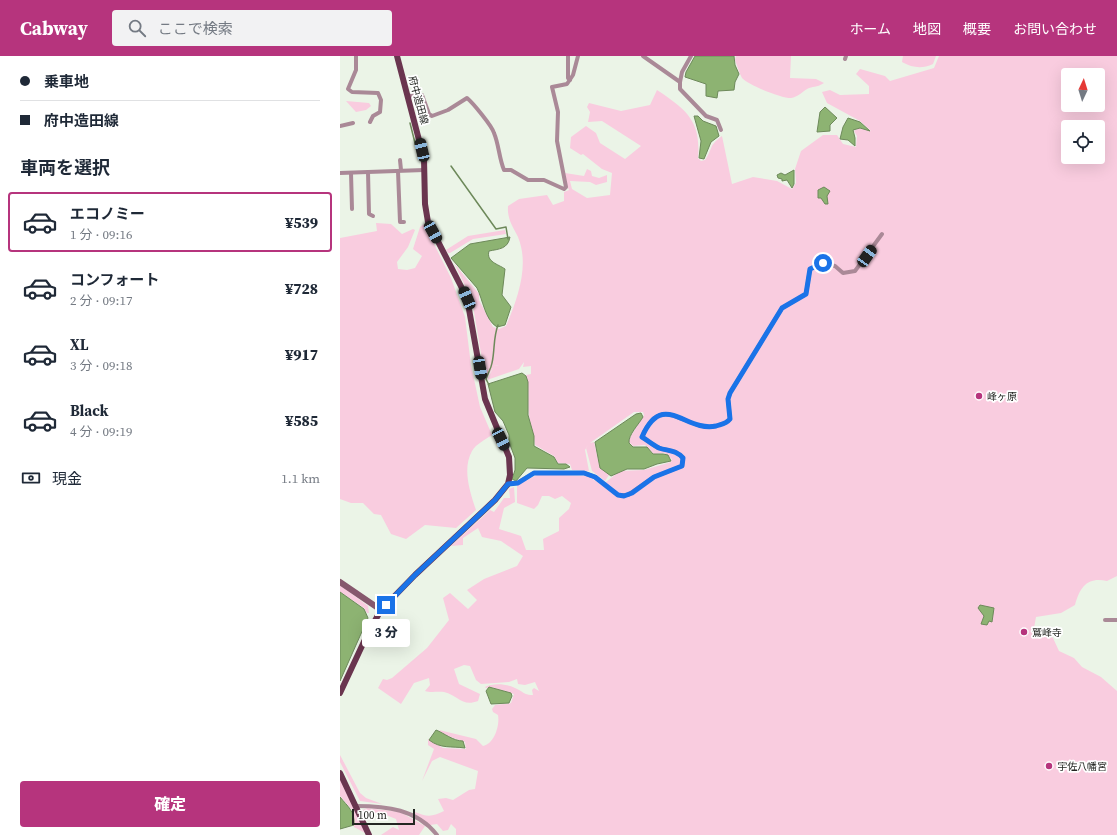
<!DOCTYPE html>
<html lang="ja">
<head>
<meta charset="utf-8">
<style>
	body { margin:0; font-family:"Source Serif 4","Noto Sans JP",serif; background:#f2f2f3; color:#1f2937; height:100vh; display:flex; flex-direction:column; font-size:15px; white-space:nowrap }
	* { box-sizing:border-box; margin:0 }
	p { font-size:13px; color:#747a83 }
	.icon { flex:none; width:22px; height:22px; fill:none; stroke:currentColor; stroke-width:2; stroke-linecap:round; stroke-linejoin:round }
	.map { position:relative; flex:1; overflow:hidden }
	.details { display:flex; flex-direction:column; background:#fff; width:340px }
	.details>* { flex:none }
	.guide { display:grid; align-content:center; height:88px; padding:0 20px; background:#fff }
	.needle { width:26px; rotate:4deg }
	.controls { position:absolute; left:721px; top:12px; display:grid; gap:8px }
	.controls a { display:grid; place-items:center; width:44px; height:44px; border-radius:4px; background:#fff; box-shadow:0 4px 16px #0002; font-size:20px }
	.scale { position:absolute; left:12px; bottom:10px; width:63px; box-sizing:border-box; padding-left:4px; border:2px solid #232622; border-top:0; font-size:11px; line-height:14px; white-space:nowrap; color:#232622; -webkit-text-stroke:3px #fff; paint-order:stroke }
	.end { position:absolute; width:18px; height:18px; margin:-9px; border:5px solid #1a73e8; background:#fff; box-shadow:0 0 0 2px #fff }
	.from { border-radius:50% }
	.bubble { position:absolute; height:28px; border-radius:4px; background:#fff; box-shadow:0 4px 16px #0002; font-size:13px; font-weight:800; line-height:28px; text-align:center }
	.car { position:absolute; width:12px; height:24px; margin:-12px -6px; border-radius:5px; box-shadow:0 0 3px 1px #0007; background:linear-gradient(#222 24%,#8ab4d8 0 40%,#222 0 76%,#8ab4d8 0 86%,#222 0) }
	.guide b { display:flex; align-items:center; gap:14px; height:38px; font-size:15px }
	.guide b+b { border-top:1px solid #e0e1e3 }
	.guide i { width:10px; height:10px; background:#1f2937 }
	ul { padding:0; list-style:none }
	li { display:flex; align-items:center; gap:12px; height:60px; margin:0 8px 6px; padding:0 12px; border:2px solid transparent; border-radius:4px }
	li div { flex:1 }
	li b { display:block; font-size:15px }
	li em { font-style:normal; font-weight:800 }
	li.on { border-color:#b6347d }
	li>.icon { width:36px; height:36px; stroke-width:1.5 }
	h2 { padding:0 20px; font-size:18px; line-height:48px }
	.pay { display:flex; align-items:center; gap:10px; height:44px; padding:0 20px; font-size:15px }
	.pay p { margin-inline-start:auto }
	.action { display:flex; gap:8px; margin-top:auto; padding:8px 20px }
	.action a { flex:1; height:46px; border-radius:4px; background:#b6347d; color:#fff; font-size:16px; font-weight:800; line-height:46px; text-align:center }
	header { display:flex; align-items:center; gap:24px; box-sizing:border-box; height:56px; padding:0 20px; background:#b6347d; color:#fff }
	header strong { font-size:19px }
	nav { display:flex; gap:22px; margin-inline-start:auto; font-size:14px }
	.search { width:280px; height:36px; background:#f2f2f3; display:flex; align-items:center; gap:10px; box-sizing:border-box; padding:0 14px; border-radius:4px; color:#747a83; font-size:15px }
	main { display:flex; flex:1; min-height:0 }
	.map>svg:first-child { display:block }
	.green { fill:#f9ccdf; fill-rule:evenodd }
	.water { fill:#8db372; stroke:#6d895a }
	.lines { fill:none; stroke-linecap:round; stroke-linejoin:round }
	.stream { stroke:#6d895a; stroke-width:1.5 }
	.street { stroke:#aa8997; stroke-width:4 }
	.secondary { stroke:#86586d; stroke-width:6 }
	.primary { stroke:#6a354f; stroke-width:6 }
	.route { stroke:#1a73e8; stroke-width:5 }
	.poi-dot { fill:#b6347d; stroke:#fff; stroke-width:1.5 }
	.labels { text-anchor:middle; stroke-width:3.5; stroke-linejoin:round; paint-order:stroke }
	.street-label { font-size:10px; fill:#232622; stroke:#fff }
	.poi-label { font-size:10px; fill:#232622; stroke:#fff; text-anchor:start }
</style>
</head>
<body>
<header>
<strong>Cabway</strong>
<div class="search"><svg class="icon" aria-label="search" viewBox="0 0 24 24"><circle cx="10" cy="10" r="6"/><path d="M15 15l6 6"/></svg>ここで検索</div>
<nav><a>ホーム</a><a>地図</a><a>概要</a><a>お問い合わせ</a></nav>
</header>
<main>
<section class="details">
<div class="guide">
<b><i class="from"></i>乗車地</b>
<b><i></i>府中造田線</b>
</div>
<h2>車両を選択</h2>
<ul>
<li class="on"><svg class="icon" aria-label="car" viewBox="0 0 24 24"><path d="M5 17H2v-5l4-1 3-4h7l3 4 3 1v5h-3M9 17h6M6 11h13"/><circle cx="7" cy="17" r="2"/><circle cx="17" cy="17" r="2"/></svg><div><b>エコノミー</b><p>1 分 · 09:16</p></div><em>¥539</em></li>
<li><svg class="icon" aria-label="car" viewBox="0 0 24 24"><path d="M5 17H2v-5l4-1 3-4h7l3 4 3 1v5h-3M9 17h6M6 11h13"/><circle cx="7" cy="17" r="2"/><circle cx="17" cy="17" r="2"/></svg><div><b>コンフォート</b><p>2 分 · 09:17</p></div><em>¥728</em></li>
<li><svg class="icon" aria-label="car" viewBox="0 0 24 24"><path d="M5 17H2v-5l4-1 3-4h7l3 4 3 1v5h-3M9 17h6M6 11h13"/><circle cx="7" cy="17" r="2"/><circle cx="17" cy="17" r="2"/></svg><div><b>XL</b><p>3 分 · 09:18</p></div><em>¥917</em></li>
<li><svg class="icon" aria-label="car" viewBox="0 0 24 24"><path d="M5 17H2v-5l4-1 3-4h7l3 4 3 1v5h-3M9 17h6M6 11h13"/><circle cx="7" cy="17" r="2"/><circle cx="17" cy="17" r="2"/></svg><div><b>Black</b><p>4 分 · 09:19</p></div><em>¥585</em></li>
</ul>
<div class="pay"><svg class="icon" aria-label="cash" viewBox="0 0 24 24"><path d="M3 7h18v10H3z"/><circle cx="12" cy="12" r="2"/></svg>現金<p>1.1 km</p></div>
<div class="action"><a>確定</a></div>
</section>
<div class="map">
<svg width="777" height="779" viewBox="0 0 777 779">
	<rect width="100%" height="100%" fill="#ebf4e7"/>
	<g class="green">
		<path d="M396,0H451L450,22L476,23L484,27C476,32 473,30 467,33C462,36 458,41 451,42C441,42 408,29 402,22C399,17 397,9 395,4Z"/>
		<path d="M563,0H596L593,8C582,13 573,12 562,6Z"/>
		<path d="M599,0H777V520L767,525C747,521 740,531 735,549L721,557L696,561L694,572L713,582L719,595L734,602L742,611L761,621L777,635V779H116V773L111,768L108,774L103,775L97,768L90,769L74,758L75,756C87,761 92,761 104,755L98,743L106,742L113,744L129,734L135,733L138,715L100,701L92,705L82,725L94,693L88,689V683L103,692L126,693L125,686L102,678L99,674L136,683L143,690C154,688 160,670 158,659L153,656L152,653L155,649L171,647L174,638L151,631L146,632L145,631C154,626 170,628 179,634C184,637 186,639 193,639L192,634L194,632L199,635L195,626L185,629L178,628L177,623L169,626L141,628L136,624L130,610L124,609L114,613L119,628L140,638L138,645C122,651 119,640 104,636C98,635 91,637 85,635L90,629L89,622L74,627L61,648L38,632L43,623L47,624L52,622L87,592L109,564L103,542L110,537L128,553L137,544L127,534L144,523L177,510L183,500L161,485L142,481L138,472L123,482V489L111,490L150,454L154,456L164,442H170L169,433L174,431L175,446L164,452L159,473L181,480L186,494H204L203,483L219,475V462L229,453L231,447L222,440L215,443L209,440H202L198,449L194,453L177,447V429L199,418L248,420L262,429L280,415L304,414L331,406L332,403L324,397L314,398L305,389L293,390L289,386C289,380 301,366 304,359L303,356H294L250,387L254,386L260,412L269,419L265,425L252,415L246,392L248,389L245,394L249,415L232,414L230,408L218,407L214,400L195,389C194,379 190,369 189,359C187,345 190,332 186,319L191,318V310L183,311L184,306L179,313L147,324L154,310L159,309L154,310L147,322L145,321L132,244L114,207L139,238V244L153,271L159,273L166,270C177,244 190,210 178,181C173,171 167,163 168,150L179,143L207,139L213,149L224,145V136L229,134L227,130L225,117L244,120L247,113L251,115L252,120L259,122L267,119V126L256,129L250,126L230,125L232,133L247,142L270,139L272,117L262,113L243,98L241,99L230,92L231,81L246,70L256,77L260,87L285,103L301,90L262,65L248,66L250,56L247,51L249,47L281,55L310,49L317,34C347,54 361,65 358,102L361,105L365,104C373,93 368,90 382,80L392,128L413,121L437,125L452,133L456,127L455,113L461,95L483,79H497L503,88L516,91L517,80L514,75L519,72L531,75L520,65L487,47L482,36L490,34L500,39L529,38V30L516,18L520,13L545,20L550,25L594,12ZM728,19H758V49H728ZM728,71H758V101H728Z"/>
		<polygon points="6,45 29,47 31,50 26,54 16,56"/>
		<path d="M36,167L51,168L62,178L73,173L75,174L68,191L57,206L58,213L67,214L75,212L82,200L73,193L80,171L84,168L111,222L125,261L131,309L140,351L152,379C146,383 136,388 132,395C122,413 130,436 136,454L116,472L85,469L66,483L51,478L41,459L34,458L23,447H11L0,443V182L37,175Z"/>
		<polygon points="165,174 166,178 133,183 110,197 108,197 106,194 128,180"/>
		<polygon points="0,529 28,550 29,557 27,557 24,552 0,536"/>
		<polygon points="0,699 20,737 26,742 42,748 20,745 0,706"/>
		<polygon points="0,723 25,777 14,771 13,755 0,740"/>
		<polygon points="27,752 60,756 85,770 79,779 41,779 53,771 59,774 56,763 41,757 25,757 23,754"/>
	</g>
	<g class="water">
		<polygon points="355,0 394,0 395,9 399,18 395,26 394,34 378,35 377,42 366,40 366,28 345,21 346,16"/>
		<polygon points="485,51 497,62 490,69 490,75 477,76 480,56"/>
		<polygon points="354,60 358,60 363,65 376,70 379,80 371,86 364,103 359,102 361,85"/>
		<polygon points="508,62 520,66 530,75 520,72 513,74 515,82 515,90 508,84 500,83 503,71"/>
		<polygon points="454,114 454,128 452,132 447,124 442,125 442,123 438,122 437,119 441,117 445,119"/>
		<polygon points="484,131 490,135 487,140 488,148 485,148 481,142 478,142 478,134"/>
		<path d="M170,181C168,193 159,193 149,195C146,206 158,208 165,213L162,239L171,251L165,269L157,271C145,264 143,244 137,232L111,202L130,188Z"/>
		<polygon points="182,317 186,320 188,326 188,359 194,380 194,390 214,401 218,408 226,408 230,411 224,413 187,412 176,425 172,423 175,414 175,402 169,386 169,379 163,365 155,356 148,328"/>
		<path d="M301,357L303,361C299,368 288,379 289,387L293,391H307L313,398H323L328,399L331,405L317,408L304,413H287L271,420L260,412L255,386L296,358Z"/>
		<polygon points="0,536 24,553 28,562 0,625"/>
		<polygon points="640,549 654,552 652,566 649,565 647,569 641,568 644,560 638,552"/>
		<polygon points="149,631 171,637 172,640 169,647 151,648 146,635"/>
		<path d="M96,674C104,677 113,685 123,685L125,692C111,690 101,693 89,684Z"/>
		<path d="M0,741C8,751 15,755 14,769L0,773Z"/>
	</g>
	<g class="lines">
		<g class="stream">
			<polyline points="70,67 79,103"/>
			<polyline points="111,110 156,173 166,171 168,183"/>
			<path d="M149,329L146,323C148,317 151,313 152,307C155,294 153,282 158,269"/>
		</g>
		<g class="street">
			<polyline points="16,0 16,14 8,33 12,36 38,37 41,44 40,56 33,60 30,66"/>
			<polyline points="228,0 228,22 230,24"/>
			<polyline points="303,0 340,26 342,16 351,0"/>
			<polyline points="505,3 506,0"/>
			<polyline points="340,26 340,33 366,60 377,64 381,74"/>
			<path d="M68,40L82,39L89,58L92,60L108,54L127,42C133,47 152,70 154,77C159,89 159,102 164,114H171L188,124H204L224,133L226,131L217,85L218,56L212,31L227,28L233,19L238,0"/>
			<polyline points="0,70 13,67"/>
			<polyline points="60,104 61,114"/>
			<polyline points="58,115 60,166 64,166"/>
			<polyline points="28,116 29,158 33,160"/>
			<polyline points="0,117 84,114"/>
			<polyline points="11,117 12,153"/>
			<path d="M168,428L177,427L194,417H244L255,421L278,439H288L314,421L342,410L343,402L341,400L336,396L318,392L302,381C322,333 346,377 376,370C382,368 386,368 390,363L388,343L390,337L442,252L466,238L470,213L483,207L495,210L503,217L515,215L542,178"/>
			<polyline points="765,564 777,564"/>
			<path d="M16,750C46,750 77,753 97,779"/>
		</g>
		<polyline class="secondary" points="0,526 41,554"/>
		<g class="primary">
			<polyline points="0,637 28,577 41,554 75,519 155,444 168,428 170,419 169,401 145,343 127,242 88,166 85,148 84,103 57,0"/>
			<polyline points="0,717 29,779"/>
		</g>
	</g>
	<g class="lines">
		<path class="route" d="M46,549L75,519L155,444L168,428L178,427L194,417H244L255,421L278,439L284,440L292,437L314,421L342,410L343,402C336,394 328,395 319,392C313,389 307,384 302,381C323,333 346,377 376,370C382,368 386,368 390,363L388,343L390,337L442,252L466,238L470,213L483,207"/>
	</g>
	<g class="poi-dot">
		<circle cx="639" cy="340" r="4"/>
		<circle cx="684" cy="576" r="4"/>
		<circle cx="709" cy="710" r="4"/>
	</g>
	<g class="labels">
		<g class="street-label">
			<text transform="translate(79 44) rotate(75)" y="4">府中造田線</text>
		</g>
		<g class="poi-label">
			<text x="647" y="344">峰ヶ原</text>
			<text x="692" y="580">鷲峰寺</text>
			<text x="717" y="714">宇佐八幡宮</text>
		</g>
	</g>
</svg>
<div class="controls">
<a><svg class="needle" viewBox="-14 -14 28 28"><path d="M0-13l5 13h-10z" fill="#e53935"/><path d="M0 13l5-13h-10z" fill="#747a83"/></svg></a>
<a><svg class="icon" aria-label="locate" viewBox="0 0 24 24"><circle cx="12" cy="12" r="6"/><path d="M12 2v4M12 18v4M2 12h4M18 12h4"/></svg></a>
</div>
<div class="scale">100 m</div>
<i class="end from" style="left:483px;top:207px"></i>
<i class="end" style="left:46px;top:549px"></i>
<div class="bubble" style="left:22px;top:563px;width:48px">3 分</div>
<i class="car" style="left:82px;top:94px;rotate:347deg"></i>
<i class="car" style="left:93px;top:176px;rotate:151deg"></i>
<i class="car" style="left:527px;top:200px;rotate:35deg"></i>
<i class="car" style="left:127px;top:242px;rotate:337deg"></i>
<i class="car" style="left:140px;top:312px;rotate:171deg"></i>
<i class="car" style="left:161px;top:383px;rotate:154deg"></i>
</div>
</main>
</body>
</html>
